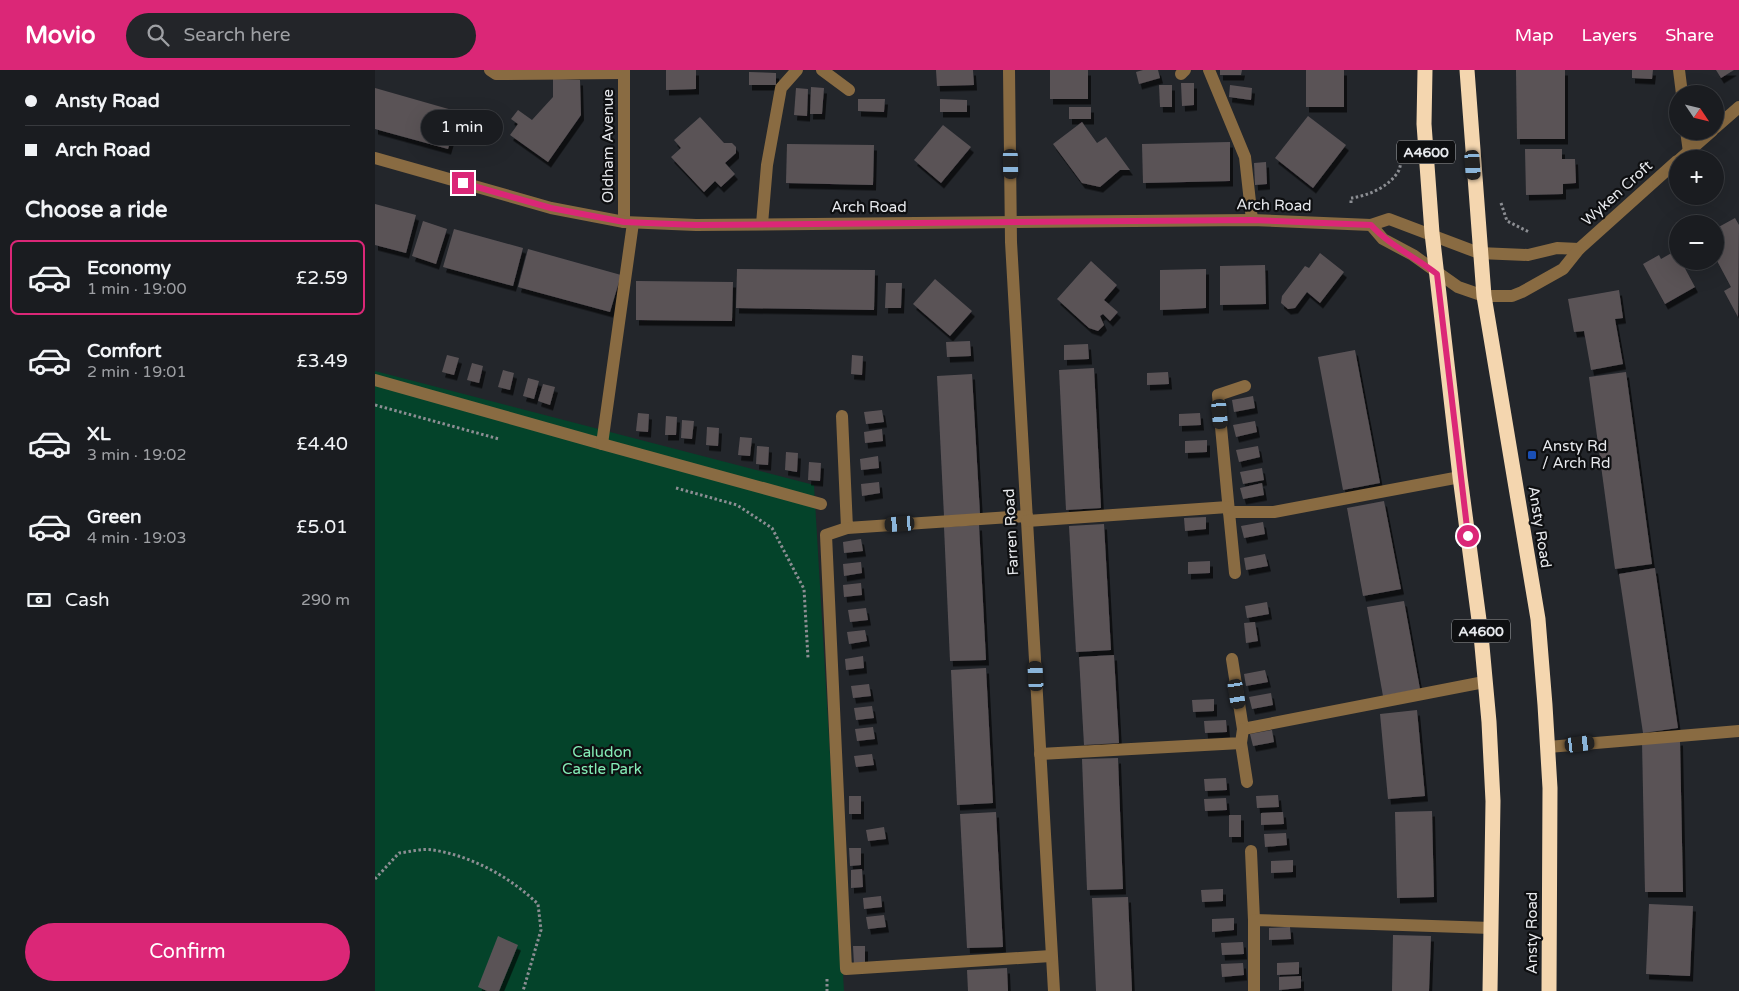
<!DOCTYPE html>
<html lang="en">
<head>
<meta charset="utf-8">
<style>
	body { margin:0; font-family:"Varela Round",sans-serif; background:#232529; color:#f1f3f6; height:100vh; display:flex; flex-direction:column; font-size:19px; white-space:nowrap }
	* { box-sizing:border-box; margin:0 }
	p { font-size:16px; color:#9fa1a5 }
	.icon { flex:none; width:28px; height:28px; fill:none; stroke:currentColor; stroke-width:2; stroke-linecap:round; stroke-linejoin:round }
	.map { position:relative; flex:1; overflow:hidden }
	.side { display:flex; flex-direction:column; background:#1a1c20; width:375px }
	.side>* { flex:none }
	.hud { display:grid; align-content:center; height:110px; padding:0 25px; background:#1a1c20 }
	.needle { width:32px; rotate:125deg }
	.controls { position:absolute; left:1294px; top:15px; display:grid; gap:10px }
	.controls a { display:grid; place-items:center; width:55px; height:55px; border-radius:50%; background:#1a1c20; box-shadow:0 5px 20px #0002,0 0 0 1px #383a3e; font-size:25px }
	.end { position:absolute; width:22px; height:22px; margin:-11px; border:6px solid #db2777; background:#fff; box-shadow:0 0 0 2px #fff }
	.from { border-radius:50% }
	.bubble { position:absolute; height:35px; border-radius:18px; background:#1a1c20; box-shadow:0 5px 20px #0002,0 0 0 1px #383a3e; font-size:16px; font-weight:600; line-height:35px; text-align:center }
	.car { position:absolute; width:15px; height:30px; margin:-15px -8px; border-radius:6px; box-shadow:0 0 4px 1px #0007; background:linear-gradient(#222 24%,#8ab4d8 0 40%,#222 0 76%,#8ab4d8 0 86%,#222 0) }
	.hud b { display:flex; align-items:center; gap:18px; height:48px; font-size:19px }
	.hud b+b { border-top:1px solid #383a3e }
	.hud i { width:12px; height:12px; background:#f1f3f6 }
	ul { padding:0; list-style:none }
	li { display:flex; align-items:center; gap:15px; height:75px; margin:0 10px 8px; padding:0 15px; border:2px solid transparent; border-radius:8px }
	li div { flex:1 }
	li b { display:block; font-size:19px }
	li em { font-style:normal; font-weight:600 }
	li.selected { border-color:#db2777 }
	li>.icon { width:45px; height:45px; stroke-width:1.5 }
	h2 { padding:0 25px; font-size:22px; line-height:60px }
	.pay { display:flex; align-items:center; gap:12px; height:55px; padding:0 25px; font-size:19px }
	.pay p { margin-inline-start:auto }
	.cta { display:flex; gap:10px; margin-top:auto; padding:10px 25px }
	.cta a { flex:1; height:58px; border-radius:30px; background:#db2777; color:#fff; font-size:20px; font-weight:600; line-height:58px; text-align:center }
	header { display:flex; align-items:center; gap:30px; box-sizing:border-box; height:70px; padding:0 25px; background:#db2777; color:#fff }
	header strong { font-size:24px }
	nav { display:flex; gap:28px; margin-inline-start:auto; font-size:18px }
	.search { width:350px; height:45px; background:#232529; display:flex; align-items:center; gap:12px; box-sizing:border-box; padding:0 18px; border-radius:28px; color:#9fa1a5; font-size:19px }
	main { display:flex; flex:1; min-height:0 }
	.map>svg:first-child { display:block }
	.green { fill:#04432a }
	.building { fill:#5a5357; filter:url(#shadow) }
	.lines { fill:none; stroke-linecap:round; stroke-linejoin:round }
	.path { stroke:#8c8e93; stroke-width:3; stroke-dasharray:2.5 2.5; stroke-linecap:butt }
	.minor { stroke:#896b42; stroke-width:12 }
	.highway { stroke:#f4d6af; stroke-width:15 }
	.route { stroke:#db2777; stroke-width:6 }
	.transit-dot { fill:#1a4fb4; stroke:#0e0f11; stroke-width:2 }
	.labels { text-anchor:middle; stroke-width:4.5; stroke-linejoin:round; paint-order:stroke }
	.shield { fill:#0e0f11; stroke:#a6a8ab; stroke-width:1 }
	.shield-label { font-size:14px; font-weight:bold; fill:#e7e9ed }
	.street-label { font-size:15px; fill:#e7e9ed; stroke:#0e0f11 }
	.poi-label { font-size:15px; fill:#e7e9ed; stroke:#0e0f11; text-anchor:start }
	.park-label { font-size:15px; fill:#85edb7; stroke:#0e0f11 }
</style>
</head>
<body>
<header>
<strong>Movio</strong>
<div class="search"><svg class="icon" aria-label="search" viewBox="0 0 24 24"><circle cx="10" cy="10" r="6"/><path d="M15 15l6 6"/></svg>Search here</div>
<nav><a>Map</a><a>Layers</a><a>Share</a></nav>
</header>
<main>
<section class="side">
<div class="hud">
<b><i class="from"></i>Ansty Road</b>
<b><i></i>Arch Road</b>
</div>
<h2>Choose a ride</h2>
<ul>
<li class="selected"><svg class="icon" aria-label="car" viewBox="0 0 24 24"><path d="M5 17H2v-5l4-1 3-4h7l3 4 3 1v5h-3M9 17h6M6 11h13"/><circle cx="7" cy="17" r="2"/><circle cx="17" cy="17" r="2"/></svg><div><b>Economy</b><p>1 min · 19:00</p></div><em>£2.59</em></li>
<li><svg class="icon" aria-label="car" viewBox="0 0 24 24"><path d="M5 17H2v-5l4-1 3-4h7l3 4 3 1v5h-3M9 17h6M6 11h13"/><circle cx="7" cy="17" r="2"/><circle cx="17" cy="17" r="2"/></svg><div><b>Comfort</b><p>2 min · 19:01</p></div><em>£3.49</em></li>
<li><svg class="icon" aria-label="car" viewBox="0 0 24 24"><path d="M5 17H2v-5l4-1 3-4h7l3 4 3 1v5h-3M9 17h6M6 11h13"/><circle cx="7" cy="17" r="2"/><circle cx="17" cy="17" r="2"/></svg><div><b>XL</b><p>3 min · 19:02</p></div><em>£4.40</em></li>
<li><svg class="icon" aria-label="car" viewBox="0 0 24 24"><path d="M5 17H2v-5l4-1 3-4h7l3 4 3 1v5h-3M9 17h6M6 11h13"/><circle cx="7" cy="17" r="2"/><circle cx="17" cy="17" r="2"/></svg><div><b>Green</b><p>4 min · 19:03</p></div><em>£5.01</em></li>
</ul>
<div class="pay"><svg class="icon" aria-label="cash" viewBox="0 0 24 24"><path d="M3 7h18v10H3z"/><circle cx="12" cy="12" r="2"/></svg>Cash<p>290 m</p></div>
<div class="cta"><a>Confirm</a></div>
</section>
<div class="map">
<svg width="1364" height="921" viewBox="0 0 1364 921">
	<defs>
		<filter id="shadow"><feDropShadow dx="3" dy="5.5" stdDeviation="0" flood-color="#0009"/></filter>
	</defs>
	<rect width="100%" height="100%" fill="#23262b"/>
	<polygon class="green" points="0,301 439,415 469,921 0,921"/>
	<g class="building">
		<polygon points="291,0 321,0 321,19 291,20"/>
		<polygon points="561,0 598,0 599,15 562,16"/>
		<rect x="675" y="0" width="38" height="29"/>
		<polygon points="768,0 783,0 785,8 764,14 761,2"/>
		<polygon points="845,0 867,0 866,5 845,5"/>
		<rect x="931" y="0" width="38" height="37"/>
		<polygon points="1141,0 1190,0 1190,69 1142,69"/>
		<polygon points="1257,0 1278,0 1277,9 1257,8"/>
		<polygon points="1341,0 1359,0 1346,8"/>
		<polygon points="374,2 401,3 401,15 374,15"/>
		<polygon points="178,9 205,10 206,45 173,92 135,65 143,54 136,49 143,40 157,50 178,27"/>
		<polygon points="806,13 819,13 819,35 807,36"/>
		<polygon points="784,15 797,15 797,37 785,37"/>
		<polygon points="855,15 877,18 876,30 854,27"/>
		<polygon points="436,17 449,18 447,44 435,44"/>
		<polygon points="0,18 84,42 73,79 0,59"/>
		<polygon points="421,18 433,19 432,46 419,45"/>
		<polygon points="483,29 510,29 509,42 483,41"/>
		<polygon points="565,29 592,30 592,42 565,42"/>
		<rect x="694" y="37" width="22" height="12"/>
		<polygon points="933,46 971,75 938,118 900,88"/>
		<polygon points="325,47 349,73 357,73 361,77 361,83 350,93 360,104 346,117 340,111 329,122 296,87 306,78 299,70"/>
		<polygon points="707,52 722,73 731,67 755,100 745,100 725,117 707,113 678,74"/>
		<polygon points="568,55 596,77 566,113 539,90"/>
		<polygon points="855,72 855,111 768,113 767,74"/>
		<polygon points="412,74 499,75 498,115 411,113"/>
		<polygon points="1150,79 1187,79 1187,89 1200,89 1201,113 1188,114 1188,124 1151,125"/>
		<polygon points="891,92 892,114 880,115 879,93"/>
		<polygon points="0,134 41,145 31,183 0,175"/>
		<polygon points="1360,148 1364,155 1363,247 1349,221 1356,217 1340,187 1340,159"/>
		<polygon points="48,151 72,159 61,194 37,186"/>
		<polygon points="79,159 148,178 138,216 68,197"/>
		<polygon points="153,179 246,205 235,242 143,217"/>
		<polygon points="1300,181 1302,191 1306,191 1320,217 1290,234 1268,194 1284,185 1286,189"/>
		<polygon points="945,183 969,202 945,233 932,222 920,238 913,239 906,233 907,226 930,196 934,198"/>
		<polygon points="716,191 742,215 729,230 743,242 735,251 728,244 725,246 729,255 723,261 714,258 682,229"/>
		<polygon points="890,195 891,234 845,235 845,196"/>
		<polygon points="362,199 500,200 499,240 361,238"/>
		<polygon points="831,199 831,238 785,240 785,200"/>
		<polygon points="560,209 597,241 575,266 538,234"/>
		<polygon points="261,211 358,212 357,251 261,250"/>
		<polygon points="511,213 527,213 526,238 510,238"/>
		<polygon points="1244,220 1248,248 1240,249 1248,294 1216,300 1209,261 1199,262 1193,229"/>
		<polygon points="595,271 596,286 572,287 571,272"/>
		<polygon points="713,274 714,289 689,290 689,275"/>
		<polygon points="980,280 1005,413 968,420 943,287"/>
		<polygon points="72,285 84,288 79,305 67,302"/>
		<polygon points="477,285 488,286 487,305 476,304"/>
		<polygon points="97,293 108,296 104,313 92,310"/>
		<polygon points="719,298 726,438 691,440 684,300"/>
		<polygon points="128,300 139,303 135,320 123,317"/>
		<polygon points="793,302 794,314 772,315 772,303"/>
		<polygon points="1251,302 1277,494 1240,499 1214,307"/>
		<polygon points="597,304 605,444 569,446 562,306"/>
		<polygon points="153,308 164,311 159,329 148,326"/>
		<polygon points="168,314 180,317 175,335 163,331"/>
		<polygon points="878,326 880,338 859,342 857,330"/>
		<polygon points="507,340 509,352 491,354 489,342"/>
		<polygon points="263,343 274,344 273,362 261,361"/>
		<polygon points="825,343 826,355 804,356 804,344"/>
		<polygon points="291,346 302,347 301,365 290,365"/>
		<polygon points="307,350 319,351 317,369 306,368"/>
		<polygon points="880,351 882,362 861,367 858,355"/>
		<polygon points="332,357 344,358 343,376 331,375"/>
		<polygon points="507,359 508,371 490,373 489,362"/>
		<polygon points="365,367 377,368 375,386 363,385"/>
		<polygon points="832,370 832,382 810,383 810,371"/>
		<polygon points="382,376 394,377 393,395 381,394"/>
		<polygon points="883,376 885,387 864,392 861,380"/>
		<polygon points="411,382 423,383 422,402 410,400"/>
		<polygon points="503,386 504,398 486,400 485,389"/>
		<polygon points="434,392 446,393 445,411 433,410"/>
		<polygon points="887,398 889,410 868,414 865,402"/>
		<polygon points="504,412 505,423 487,426 486,414"/>
		<polygon points="887,413 889,425 868,429 865,418"/>
		<polygon points="1009,431 1026,519 988,526 972,438"/>
		<polygon points="831,447 831,459 810,461 809,448"/>
		<polygon points="888,452 890,464 869,468 866,456"/>
		<polygon points="729,454 736,580 701,582 694,456"/>
		<polygon points="604,455 611,590 575,591 569,457"/>
		<polygon points="486,469 488,481 469,483 468,472"/>
		<polygon points="890,484 893,496 871,500 869,488"/>
		<polygon points="835,491 835,503 813,504 813,492"/>
		<polygon points="486,492 487,503 469,506 468,494"/>
		<polygon points="1280,498 1303,658 1268,663 1244,504"/>
		<polygon points="486,513 487,525 469,527 468,515"/>
		<polygon points="1029,531 1045,619 1008,626 992,537"/>
		<polygon points="892,532 894,544 872,548 870,536"/>
		<polygon points="491,538 493,550 475,552 473,540"/>
		<polygon points="880,552 883,571 871,573 869,553"/>
		<polygon points="490,560 492,571 474,574 472,562"/>
		<polygon points="739,585 744,673 709,675 704,587"/>
		<polygon points="488,586 489,598 471,600 470,589"/>
		<polygon points="611,598 618,733 582,735 576,600"/>
		<polygon points="890,600 893,612 871,616 869,604"/>
		<polygon points="494,614 496,626 478,628 476,616"/>
		<polygon points="896,623 898,635 877,639 874,627"/>
		<polygon points="839,629 839,641 818,642 817,630"/>
		<polygon points="497,636 499,648 481,650 479,638"/>
		<polygon points="1042,640 1050,726 1013,729 1005,644"/>
		<polygon points="851,650 852,662 830,663 829,651"/>
		<polygon points="498,657 500,669 482,671 480,659"/>
		<polygon points="897,660 899,672 878,676 875,664"/>
		<polygon points="1305,670 1308,822 1270,822 1267,671"/>
		<polygon points="497,684 499,695 481,697 479,686"/>
		<polygon points="743,688 748,819 712,820 707,689"/>
		<polygon points="851,708 852,720 830,721 829,709"/>
		<polygon points="903,725 904,737 882,738 881,726"/>
		<rect x="474" y="726" width="12" height="18"/>
		<polygon points="851,728 852,740 830,741 829,729"/>
		<polygon points="1057,741 1059,827 1022,828 1020,742"/>
		<polygon points="621,742 628,877 592,878 585,744"/>
		<polygon points="908,742 909,754 886,755 886,743"/>
		<rect x="854" y="745" width="12" height="22"/>
		<polygon points="509,757 511,769 493,771 491,760"/>
		<polygon points="911,763 912,775 890,777 889,764"/>
		<polygon points="474,778 486,778 486,795 475,796"/>
		<polygon points="918,790 918,802 896,803 896,791"/>
		<polygon points="487,799 488,817 476,818 476,800"/>
		<polygon points="848,819 848,831 827,832 826,820"/>
		<polygon points="506,826 507,837 489,839 488,828"/>
		<polygon points="753,827 757,921 721,921 717,828"/>
		<polygon points="1274,834 1318,836 1315,906 1271,904"/>
		<polygon points="509,845 511,857 493,859 491,847"/>
		<polygon points="859,848 859,860 837,862 837,849"/>
		<polygon points="915,857 916,869 894,870 894,858"/>
		<polygon points="1018,865 1056,866 1054,921 1017,921"/>
		<polygon points="123,866 143,875 124,921 112,921 103,917"/>
		<polygon points="868,872 869,884 847,885 846,873"/>
		<polygon points="478,876 490,876 490,894 479,895"/>
		<polygon points="924,892 924,904 902,905 902,893"/>
		<polygon points="868,893 869,905 847,907 846,894"/>
		<polygon points="632,898 633,921 593,921 592,900"/>
		<polygon points="926,906 926,918 904,920 904,907"/>
	</g>
	<g class="lines">
		<g class="path">
			<path d="M976,133V128C993,126 1016,116 1024,100C1026,95 1026,88 1028,84"/>
			<polyline points="1126,133 1132,151 1154,162"/>
			<polyline points="0,335 124,369"/>
			<polyline points="301,418 362,435 397,458 429,519 433,588"/>
			<path d="M0,809L24,783C34,782 48,778 58,780C97,786 135,807 163,834L166,860L148,921"/>
			<polyline points="452,909 452,921"/>
		</g>
		<g class="minor">
			<polyline points="115,0 121,4 249,3"/>
			<polyline points="249,0 249,152"/>
			<polyline points="447,0 474,20"/>
			<polyline points="634,0 636,172 679,921"/>
			<polyline points="834,0 870,87 877,150"/>
			<polyline points="1304,0 1307,24"/>
			<polyline points="806,4 810,0"/>
			<polyline points="1340,58 1364,37"/>
			<polyline points="1311,61 1314,82"/>
			<polyline points="0,88 176,138 249,152 321,155 877,150 996,155 1014,149 1104,183 1153,185 1182,178 1204,179"/>
			<polyline points="1305,89 1337,61"/>
			<polyline points="387,154 392,95 406,18 422,0"/>
			<polyline points="996,155 1008,169 1038,185 1083,217 1109,226 1137,226 1147,222 1188,199 1204,179 1302,91"/>
			<polyline points="0,310 227,374 258,153"/>
			<polyline points="870,316 843,325 854,442 899,442 1085,407"/>
			<polyline points="467,346 472,458 652,446"/>
			<polyline points="227,374 446,434"/>
			<polyline points="854,442 860,503"/>
			<polyline points="652,451 853,437"/>
			<polyline points="472,458 451,465 471,899 676,886"/>
			<polyline points="857,589 868,659 1109,612"/>
			<polyline points="866,673 872,712"/>
			<polyline points="1173,677 1364,661"/>
			<polyline points="665,684 866,673 868,659"/>
			<polyline points="876,781 879,850"/>
			<polyline points="879,921 879,850 1116,858"/>
		</g>
		<g class="highway">
			<polyline points="1050,0 1049,54 1057,163 1085,407 1106,565 1114,652 1118,731 1115,921"/>
			<polyline points="1092,0 1109,226 1163,549 1170,635 1175,718 1174,921"/>
		</g>
	</g>
	<g class="lines">
		<path class="route" d="M88,113L176,138L249,152L321,155L877,150L996,155C1014,175 1040,187 1062,204L1093,466"/>
	</g>
	<rect class="transit-dot" x="1152" y="380" width="10" height="10" rx="2.5"/>
	<g class="labels">
		<g class="shield">
			<rect x="1022" y="70.5" width="58" height="23" rx="4"/>
			<rect x="1077" y="549.5" width="58" height="23" rx="4"/>
		</g>
		<g class="shield-label">
			<text x="1051" y="87">A4600</text>
			<text x="1106" y="566">A4600</text>
		</g>
		<g class="street-label">
			<text transform="translate(233 76) rotate(-90)" y="5">Oldham Avenue</text>
			<text transform="translate(1242 123) rotate(-42)" y="5">Wyken Croft</text>
			<text transform="translate(899 135) rotate(1)" y="5">Arch Road</text>
			<text x="494" y="142">Arch Road</text>
			<text transform="translate(1165 457) rotate(81)" y="5">Ansty Road</text>
			<text transform="translate(636 462) rotate(-93)" y="5">Farren Road</text>
			<text transform="translate(1157 863) rotate(-90)" y="5">Ansty Road</text>
		</g>
		<g class="poi-label">
			<text x="1167" y="381">Ansty Rd<tspan x="1167" dy="17">/ Arch Rd</tspan></text>
		</g>
		<g class="park-label">
			<text x="227" y="687">Caludon<tspan x="227" dy="17">Castle Park</tspan></text>
		</g>
	</g>
</svg>
<div class="controls">
<a><svg class="needle" viewBox="-14 -14 28 28"><path d="M0-13l5 13h-10z" fill="#e53935"/><path d="M0 13l5-13h-10z" fill="#9fa1a5"/></svg></a>
<a>+</a>
<a>−</a>
</div>
<i class="end from" style="left:1093px;top:466px"></i>
<i class="end" style="left:88px;top:113px"></i>
<div class="bubble" style="left:46px;top:40px;width:82px">1 min</div>
<i class="car" style="left:636px;top:94px;rotate:179deg"></i>
<i class="car" style="left:1098px;top:95px;rotate:176deg"></i>
<i class="car" style="left:845px;top:344px;rotate:175deg"></i>
<i class="car" style="left:525px;top:454px;rotate:266deg"></i>
<i class="car" style="left:661px;top:606px;rotate:357deg"></i>
<i class="car" style="left:862px;top:624px;rotate:171deg"></i>
<i class="car" style="left:1205px;top:674px;rotate:83deg"></i>
</div>
</main>
</body>
</html>
